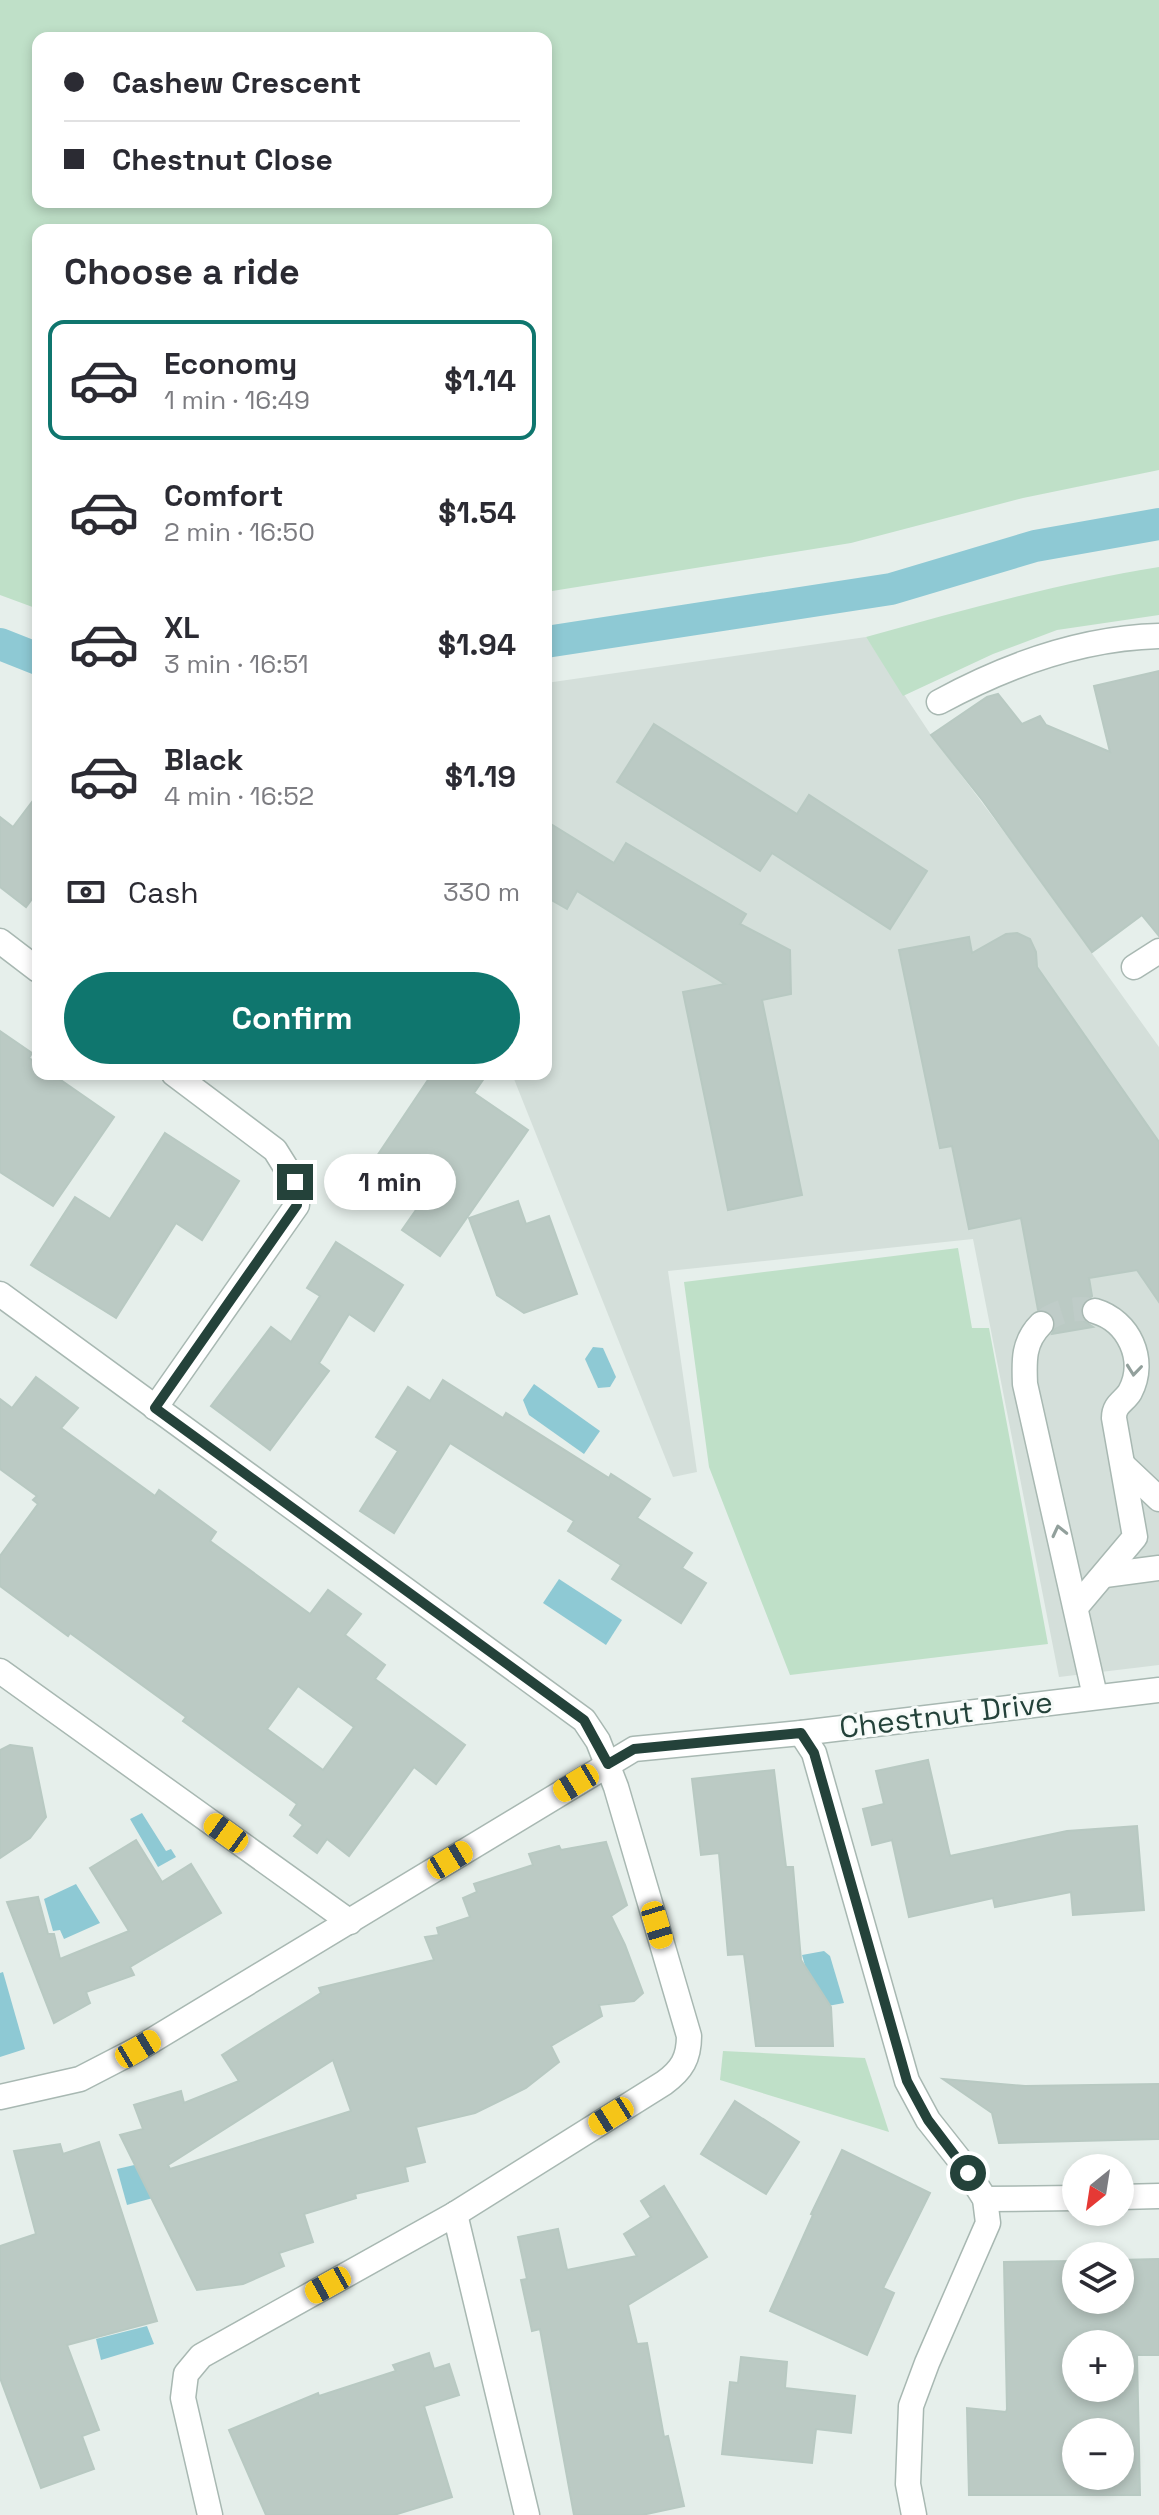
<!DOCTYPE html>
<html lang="en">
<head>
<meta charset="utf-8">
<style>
	body { margin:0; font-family:"Space Grotesk",sans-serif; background:#f7f7f7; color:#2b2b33; height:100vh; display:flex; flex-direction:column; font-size:30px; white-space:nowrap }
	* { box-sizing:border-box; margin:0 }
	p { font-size:26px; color:#7c7c81 }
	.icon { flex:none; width:44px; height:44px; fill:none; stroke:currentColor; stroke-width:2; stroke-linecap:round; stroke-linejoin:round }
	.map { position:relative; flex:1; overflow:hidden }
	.side { position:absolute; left:32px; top:224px; width:520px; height:856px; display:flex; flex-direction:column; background:#fff; border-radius:16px; box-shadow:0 4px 12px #0003 }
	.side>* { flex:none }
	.top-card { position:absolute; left:32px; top:32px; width:520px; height:176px; border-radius:16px; box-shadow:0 4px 12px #0003; display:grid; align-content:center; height:176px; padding:0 32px; background:#fff }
	.needle { width:52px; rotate:210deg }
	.buttons { position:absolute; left:1062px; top:2154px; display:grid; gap:16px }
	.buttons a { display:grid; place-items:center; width:72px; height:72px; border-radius:50%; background:#fff; box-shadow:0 4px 12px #0003; font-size:40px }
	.end { position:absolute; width:36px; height:36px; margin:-18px; border:10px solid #24423a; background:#fff; box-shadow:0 0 0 4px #fff }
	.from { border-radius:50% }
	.bubble { position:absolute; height:56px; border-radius:28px; background:#fff; box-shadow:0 4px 12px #0003; font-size:26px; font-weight:800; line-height:56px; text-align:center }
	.car { position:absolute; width:24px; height:48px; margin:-24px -12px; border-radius:10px; box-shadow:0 0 6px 2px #0007; background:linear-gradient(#f5c518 24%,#345 0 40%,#f5c518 0 76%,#345 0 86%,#f5c518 0) }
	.top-card b { display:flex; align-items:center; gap:28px; height:76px; font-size:30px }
	.top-card b+b { border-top:2px solid #e1e1e2 }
	.top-card i { width:20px; height:20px; background:#2b2b33 }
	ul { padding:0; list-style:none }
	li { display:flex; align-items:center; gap:24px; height:120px; margin:0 16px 12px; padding:0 16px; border:4px solid transparent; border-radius:16px }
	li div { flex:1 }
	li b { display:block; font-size:30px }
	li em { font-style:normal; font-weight:800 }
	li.selected { border-color:#0f766e }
	li>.icon { width:72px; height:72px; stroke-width:1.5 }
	h2 { padding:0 32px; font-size:36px; line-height:96px }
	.pay { display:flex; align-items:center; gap:20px; height:88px; padding:0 32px; font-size:30px }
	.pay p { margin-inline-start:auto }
	.primary-button { display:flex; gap:16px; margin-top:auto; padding:16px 32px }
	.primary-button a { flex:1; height:92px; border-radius:48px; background:#0f766e; color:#fff; font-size:32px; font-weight:800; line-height:92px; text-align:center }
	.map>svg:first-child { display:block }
	.built { fill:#d4dfda }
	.green { fill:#bfe0c8; fill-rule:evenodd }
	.water { fill:#8ec9d4 }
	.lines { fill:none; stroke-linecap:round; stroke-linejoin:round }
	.canal { stroke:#8ec9d4; stroke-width:32 }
	.building { fill:#bbcac4; stroke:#b8c9c2; stroke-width:2; fill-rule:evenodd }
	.minor-tunnel { stroke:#bfccc8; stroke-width:24; stroke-dasharray:24 12; stroke-linecap:butt }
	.minor-casing { stroke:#a8b8b2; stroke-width:27 }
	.minor { stroke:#fff; stroke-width:24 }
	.oneway { stroke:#92a09c }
	.route { stroke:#24423a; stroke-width:10 }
	.labels { text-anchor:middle; stroke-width:6; stroke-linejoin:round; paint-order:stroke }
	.street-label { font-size:30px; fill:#24423a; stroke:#f7fbf9 }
</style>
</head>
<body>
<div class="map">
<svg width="1159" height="2515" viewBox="0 0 1159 2515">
	<rect width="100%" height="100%" fill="#e6efeb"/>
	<polygon class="built" points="866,637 931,735 1020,853 1159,1047 1159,1665 1059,1677 973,1239 668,1271 697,1472 673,1477 512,1074 546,1074 546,683"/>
	<g class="green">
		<path d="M0,0H1159V470L1023,498L851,543L546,592V230H38V609L0,595ZM38,38H546V202H38Z"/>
		<path d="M1159,567V615L1057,630L993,654L903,696L866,637C963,610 1059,583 1159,567Z"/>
		<polygon points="958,1248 972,1328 989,1328 1048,1644 790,1675 709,1467 684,1282"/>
		<polygon points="723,2051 865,2058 889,2132 720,2080"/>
	</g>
	<g class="water">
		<polygon points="593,1347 603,1348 616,1377 610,1387 598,1388 585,1359"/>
		<polygon points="534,1384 600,1431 584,1454 529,1415 523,1400"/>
		<polygon points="559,1579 622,1620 606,1645 543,1603"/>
		<polygon points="142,1813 166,1851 171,1849 176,1857 158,1867 130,1819"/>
		<polygon points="76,1884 100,1923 64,1939 60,1930 53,1931 44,1899"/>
		<polygon points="824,1951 830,1956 844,2003 817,2008 802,1955"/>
		<polygon points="3,1972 25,2049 0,2057 0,1973"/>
		<polygon points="143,2163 153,2198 127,2205 117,2169"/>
		<polygon points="147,2326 154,2344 101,2360 96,2339"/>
	</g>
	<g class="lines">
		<g class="canal">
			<polyline points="546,642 891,589 1035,546 1159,524"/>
			<polyline points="0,644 38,659"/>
		</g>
	</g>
	<g class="building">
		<polygon points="1159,671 1159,936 1142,915 1092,952 983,801 931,735 987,697 998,694 1022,724 1040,716 1046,725 1110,752 1094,686"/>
		<polygon points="654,724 797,814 809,795 927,871 890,929 772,853 760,871 617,782"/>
		<polygon points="38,794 38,891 26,907 0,887 0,817 13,827"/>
		<polygon points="546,821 614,863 626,843 746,914 740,924 790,950 791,994 762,1000 802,1195 728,1210 683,992 725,984 577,891 567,909 546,897"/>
		<polygon points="1017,933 1030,939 1036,952 1037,967 1159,1142 1159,1302 1137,1270 1089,1278 1092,1296 1082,1304 1080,1312 1084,1321 1093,1327 1052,1334 1056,1326 1055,1318 1050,1312 1038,1310 1021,1218 969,1229 952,1146 940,1148 899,950 969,937 972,953 1006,934"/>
		<polygon points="0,1031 32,1053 29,1058 38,1064 38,1074 52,1074 114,1117 53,1206 0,1172"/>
		<polygon points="432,1074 487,1074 474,1093 528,1130 440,1256 402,1230 425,1197 373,1162"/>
		<polygon points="165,1133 239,1181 202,1240 176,1223 116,1318 31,1265 75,1197 110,1219"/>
		<polygon points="518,1201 526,1224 549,1216 577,1294 524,1313 497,1295 469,1218"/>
		<polygon points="336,1242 403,1285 374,1331 349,1314 319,1363 329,1371 270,1450 211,1406 271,1327 291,1342 320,1296 307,1288"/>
		<path d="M36,1377L78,1408L61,1428L155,1496L159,1490L216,1532L210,1541L310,1614L328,1590L361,1614L345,1635L385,1665L375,1679L465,1745L436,1784L414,1767L349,1856L327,1839L317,1853L294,1836L303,1825L290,1815L297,1804L183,1721L186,1717L70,1633L68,1636L0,1586V1556L38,1504L33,1500L37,1496L0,1469V1399L12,1408ZM298,1686L354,1727L323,1770L267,1729Z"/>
		<polygon points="443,1380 503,1418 506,1413 609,1478 611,1474 650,1499 637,1518 692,1553 682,1568 706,1583 681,1623 612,1579 621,1565 568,1531 574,1521 450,1443 394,1533 360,1511 398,1451 376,1437 408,1387 430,1401"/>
		<polygon points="10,1745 32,1748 46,1817 30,1838 0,1858 0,1750"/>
		<polygon points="928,1760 950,1856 1067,1831 1137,1826 1144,1910 1073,1915 1071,1892 995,1907 993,1898 909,1917 892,1840 872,1845 863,1809 884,1804 876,1771"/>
		<polygon points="774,1770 786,1867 793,1867 801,1960 831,2007 833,2046 756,2046 744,1954 728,1955 719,1853 701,1855 692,1779"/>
		<polygon points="136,1840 162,1882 191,1864 221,1913 130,1967 134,1975 86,1992 90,2003 54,2023 7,1902 38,1897 48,1934 54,1934 60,1959 129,1931 90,1868"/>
		<path d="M606,1842L627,1905L611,1916L625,1945L643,1993L634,2001L599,2005L602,2016L551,2046L559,2062L526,2088L475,2113L416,2127L425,2162L405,2167L408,2181L355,2194L356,2198L304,2214L313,2242L279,2253L284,2266L243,2284L197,2290L120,2135L143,2129L134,2105L181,2091L184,2103L239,2081L222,2055L321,1993L319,1988L434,1960L425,1937L439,1935L437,1928L470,1917L463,1898L477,1892L474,1884L533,1865L529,1854L559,1846L561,1850ZM333,2060L351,2111L170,2169L168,2165Z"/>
		<polygon points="943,2079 1025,2086 1159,2084 1159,2139 999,2143 992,2113"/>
		<polygon points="735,2101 799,2142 766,2194 701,2154"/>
		<polygon points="99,2142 157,2321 67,2345 99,2430 82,2436 94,2469 41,2488 0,2378 0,2246 36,2234 14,2151 60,2144 63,2154"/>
		<polygon points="842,2150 930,2193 883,2288 894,2293 867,2355 770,2311 813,2215 811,2214"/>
		<polygon points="664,2186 707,2257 628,2305 637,2344 647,2343 664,2437 668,2436 684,2506 642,2515 574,2515 540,2329 532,2331 521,2280 527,2279 518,2237 558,2229 567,2270 637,2256 624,2234 651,2217 641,2201"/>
		<path d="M1159,2259V2355H1137L1140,2495H969L967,2408L1006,2412L1007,2409L1004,2262L1076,2261V2300H1120V2260ZM1076,2344H1120V2388H1076ZM1076,2432H1120V2476H1076Z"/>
		<polygon points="429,2353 434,2369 449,2364 459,2395 424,2406 452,2497 394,2515 266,2515 229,2430 318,2393 319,2396 396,2371 393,2365"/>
		<polygon points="741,2357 787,2362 785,2388 855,2396 851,2433 816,2429 812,2463 722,2454 730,2382 738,2383"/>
	</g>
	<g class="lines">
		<path class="minor-tunnel" d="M1041,1324C1054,1311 1077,1306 1095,1311"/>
		<defs>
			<g id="minor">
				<path d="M939,702C1007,665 1081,638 1159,636"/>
				<polyline points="0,941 38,970"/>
				<polyline points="1134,967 1159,951"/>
				<path d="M0,1294L584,1720L598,1741L616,1787L689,2036C689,2058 682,2070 664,2083L455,2214L201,2356L186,2374L183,2398L210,2515"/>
				<path d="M1041,1324C1023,1342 1024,1361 1025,1384L1095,1696"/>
				<polyline points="155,1408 297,1205 295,1182 275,1150 174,1074"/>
				<polyline points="1124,1466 1159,1499"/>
				<polyline points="1105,1575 1159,1568"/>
				<path d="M1076,1607L1135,1537L1114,1418C1114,1404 1124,1402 1130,1392C1147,1360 1129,1321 1095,1311"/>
				<polyline points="0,1671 350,1922"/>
				<polyline points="801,1733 814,1753 907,2081 928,2120 962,2163 985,2199 988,2223 927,2363 911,2406 908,2484 914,2515"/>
				<polyline points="0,2097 80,2079 138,2049 634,1749 801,1733 1159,1690"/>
				<polyline points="1120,2197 1159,2196"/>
				<polyline points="985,2199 1076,2198"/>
				<polyline points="455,2214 527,2515"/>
			</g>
		</defs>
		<use href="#minor" class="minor-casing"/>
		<use href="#minor" class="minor"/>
	</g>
	<defs><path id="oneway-chevron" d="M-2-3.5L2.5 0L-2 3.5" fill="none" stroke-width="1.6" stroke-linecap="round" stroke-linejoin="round" transform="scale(2)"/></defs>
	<g class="oneway">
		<use href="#oneway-chevron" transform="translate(1134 1370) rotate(96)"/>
		<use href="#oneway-chevron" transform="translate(1059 1531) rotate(-103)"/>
	</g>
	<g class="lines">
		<polyline class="route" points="295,1182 297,1205 155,1408 584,1720 608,1764 634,1749 801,1733 814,1753 907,2081 928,2120 968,2173"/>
	</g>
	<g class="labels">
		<g class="street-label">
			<text transform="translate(946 1715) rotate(-7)" y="10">Chestnut Drive</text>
		</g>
	</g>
</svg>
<div class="buttons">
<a><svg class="needle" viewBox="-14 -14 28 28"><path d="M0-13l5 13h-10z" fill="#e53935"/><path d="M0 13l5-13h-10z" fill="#7c7c81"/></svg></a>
<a><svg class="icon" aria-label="layers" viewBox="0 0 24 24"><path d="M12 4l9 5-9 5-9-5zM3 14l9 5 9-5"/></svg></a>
<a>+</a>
<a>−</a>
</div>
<i class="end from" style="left:968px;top:2173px"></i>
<i class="end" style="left:295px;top:1182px"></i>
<div class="bubble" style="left:324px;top:1154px;width:132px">1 min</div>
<i class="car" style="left:576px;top:1783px;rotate:239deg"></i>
<i class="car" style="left:226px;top:1833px;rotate:306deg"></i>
<i class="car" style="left:450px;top:1860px;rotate:59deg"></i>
<i class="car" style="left:657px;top:1925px;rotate:163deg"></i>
<i class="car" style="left:138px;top:2049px;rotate:59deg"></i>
<i class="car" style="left:611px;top:2116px;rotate:238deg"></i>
<i class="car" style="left:328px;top:2285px;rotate:241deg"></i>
<div class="top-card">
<b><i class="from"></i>Cashew Crescent</b>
<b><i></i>Chestnut Close</b>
</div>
<section class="side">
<h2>Choose a ride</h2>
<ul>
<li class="selected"><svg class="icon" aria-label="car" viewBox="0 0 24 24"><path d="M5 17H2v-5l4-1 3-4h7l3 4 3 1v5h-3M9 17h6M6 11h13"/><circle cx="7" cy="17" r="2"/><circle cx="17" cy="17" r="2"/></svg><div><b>Economy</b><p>1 min · 16:49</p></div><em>$1.14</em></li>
<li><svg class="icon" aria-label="car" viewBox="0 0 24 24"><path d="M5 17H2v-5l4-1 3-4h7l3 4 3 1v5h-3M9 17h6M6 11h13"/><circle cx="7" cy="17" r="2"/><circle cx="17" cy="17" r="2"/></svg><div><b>Comfort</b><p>2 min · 16:50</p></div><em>$1.54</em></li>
<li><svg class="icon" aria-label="car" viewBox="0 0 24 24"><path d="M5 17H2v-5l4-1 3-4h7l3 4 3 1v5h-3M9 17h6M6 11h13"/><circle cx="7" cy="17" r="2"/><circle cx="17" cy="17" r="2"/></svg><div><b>XL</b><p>3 min · 16:51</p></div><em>$1.94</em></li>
<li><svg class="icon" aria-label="car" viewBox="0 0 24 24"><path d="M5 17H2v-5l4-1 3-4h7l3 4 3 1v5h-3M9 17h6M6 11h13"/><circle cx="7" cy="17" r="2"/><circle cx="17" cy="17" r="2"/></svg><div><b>Black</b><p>4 min · 16:52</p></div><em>$1.19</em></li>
</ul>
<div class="pay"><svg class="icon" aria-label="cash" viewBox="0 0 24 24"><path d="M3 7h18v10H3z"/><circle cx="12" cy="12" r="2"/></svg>Cash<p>330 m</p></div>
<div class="primary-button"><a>Confirm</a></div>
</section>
</div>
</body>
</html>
